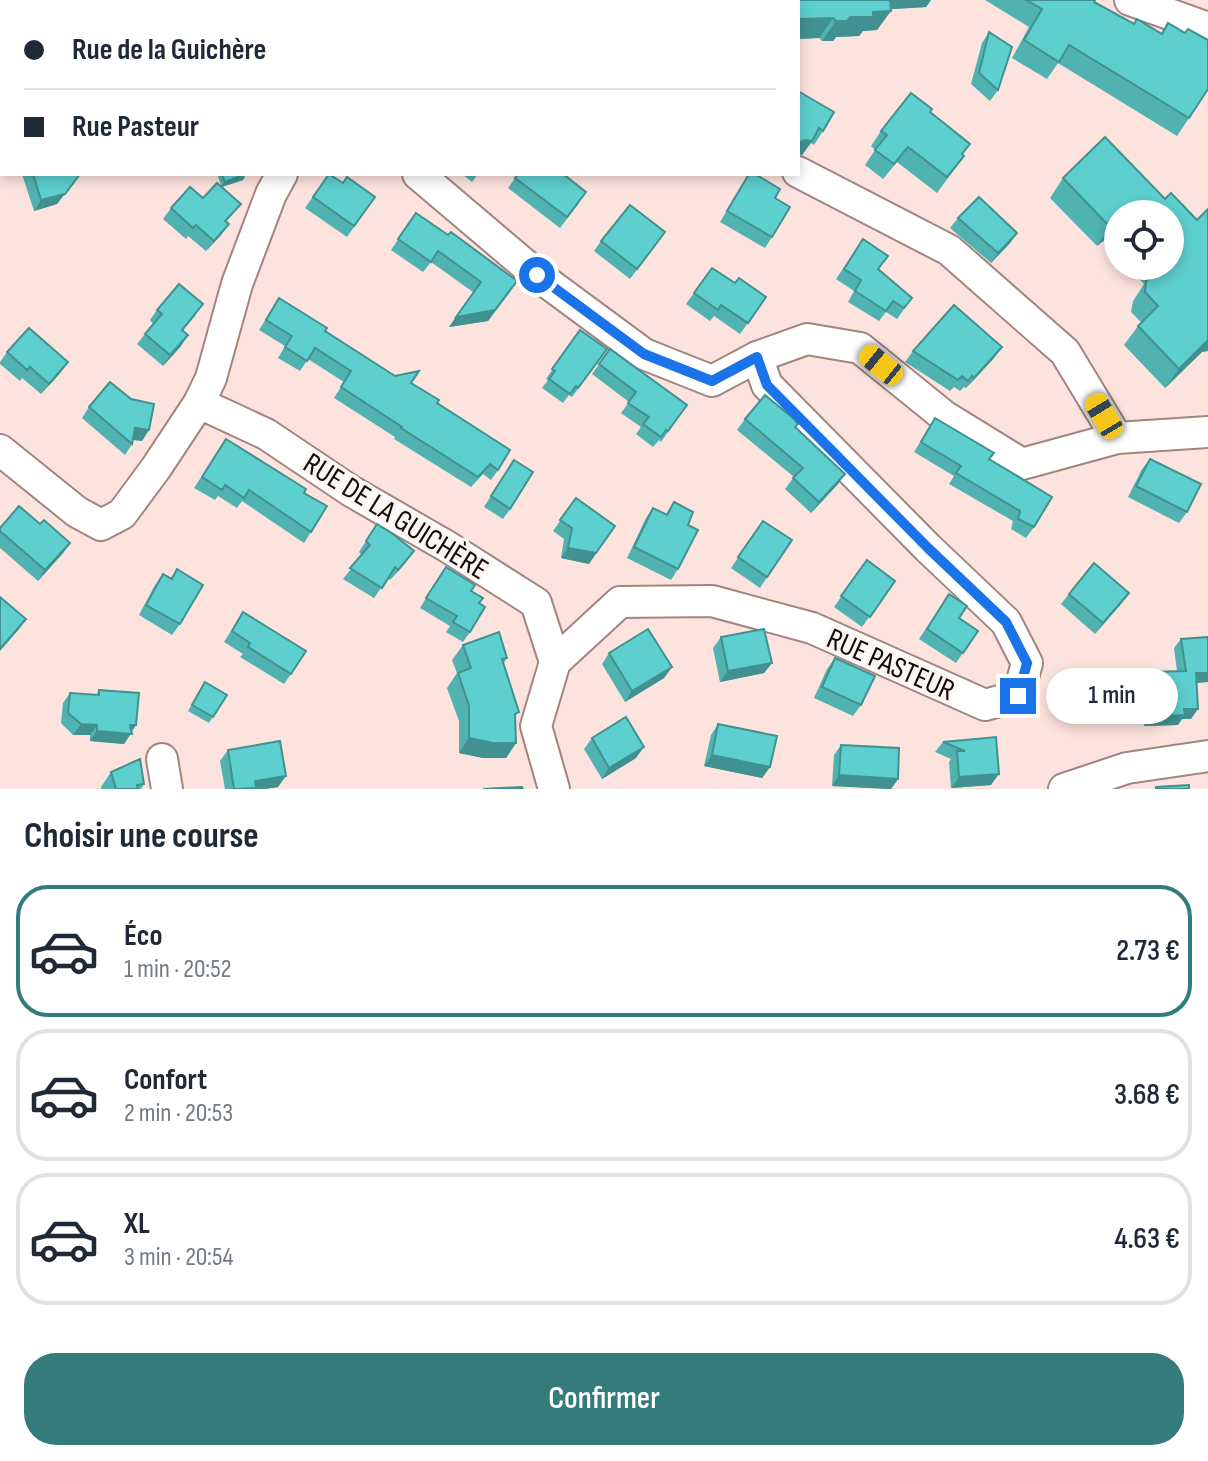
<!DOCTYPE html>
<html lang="fr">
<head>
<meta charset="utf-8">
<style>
	body { margin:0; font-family:"Sofia Sans Condensed",sans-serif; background:#f2f2f3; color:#1f2937; height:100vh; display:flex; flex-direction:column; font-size:30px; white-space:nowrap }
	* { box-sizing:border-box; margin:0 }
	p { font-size:26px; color:#747a83 }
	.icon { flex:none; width:44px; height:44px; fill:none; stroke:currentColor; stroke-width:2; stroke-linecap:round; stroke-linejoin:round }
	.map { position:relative; height:789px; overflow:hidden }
	.drawer { display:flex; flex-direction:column; background:#fff; flex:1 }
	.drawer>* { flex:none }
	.banner { position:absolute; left:0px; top:0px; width:800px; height:176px; box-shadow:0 4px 12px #0003; display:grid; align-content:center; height:176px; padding:0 24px; background:#fff }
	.tools { position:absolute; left:1104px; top:200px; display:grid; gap:16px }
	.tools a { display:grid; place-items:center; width:80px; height:80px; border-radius:50%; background:#fff; box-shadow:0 4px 12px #0003; font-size:40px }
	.end { position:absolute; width:36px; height:36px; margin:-18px; border:10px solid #1a73e8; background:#fff; box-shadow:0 0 0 4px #fff }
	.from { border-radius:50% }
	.bubble { position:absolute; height:56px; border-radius:28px; background:#fff; box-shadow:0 4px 12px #0003; font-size:26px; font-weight:600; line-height:56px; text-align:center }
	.car { position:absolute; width:24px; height:48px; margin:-24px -12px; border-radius:10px; box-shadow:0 0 6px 2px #0007; background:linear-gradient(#f5c518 24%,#345 0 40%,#f5c518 0 76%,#345 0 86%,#f5c518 0) }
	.banner b { display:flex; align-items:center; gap:28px; height:76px; font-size:30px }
	.banner b+b { border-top:2px solid #e0e1e3 }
	.banner i { width:20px; height:20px; background:#1f2937 }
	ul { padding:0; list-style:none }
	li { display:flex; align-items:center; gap:24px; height:132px; margin:0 16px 12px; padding:0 8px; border:4px solid #e0e1e3; border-radius:32px }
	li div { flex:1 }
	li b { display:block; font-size:30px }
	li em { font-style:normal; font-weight:600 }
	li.active { border-color:#337c7b }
	li>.icon { width:72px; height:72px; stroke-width:1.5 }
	h2 { padding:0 24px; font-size:36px; line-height:96px }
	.primary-button { display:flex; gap:16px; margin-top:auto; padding:16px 24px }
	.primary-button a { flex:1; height:92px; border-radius:32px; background:#337c7b; color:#fff; font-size:32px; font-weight:600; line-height:92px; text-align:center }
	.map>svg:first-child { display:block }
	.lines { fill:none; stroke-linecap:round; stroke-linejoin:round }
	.street-casing { stroke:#a3857f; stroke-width:34 }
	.street { stroke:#fff; stroke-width:30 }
	.wall { fill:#50b2b1 }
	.shaded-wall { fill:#419190 }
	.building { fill:#5dcfce; stroke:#419190; stroke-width:2 }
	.route { stroke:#1a73e8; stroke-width:10 }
	.labels { text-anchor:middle; stroke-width:7; stroke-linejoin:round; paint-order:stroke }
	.street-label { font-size:30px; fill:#140a08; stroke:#fcf5f3 }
</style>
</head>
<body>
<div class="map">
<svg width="1208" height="789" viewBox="0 0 1208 789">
	<rect width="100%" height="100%" fill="#fde3dd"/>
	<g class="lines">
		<defs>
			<g id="street">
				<polyline points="533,0 536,2"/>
				<polyline points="1130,0 1208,28"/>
				<polyline points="798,172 949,250 1065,352 1117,438"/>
				<polyline points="418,174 537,275 644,354 712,381 757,357"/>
				<polyline points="199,403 266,434 351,491 448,547 536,603 555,662"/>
				<polyline points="0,450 77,512 101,525 122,514 156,468 199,403 211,378 237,284 271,194 282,174"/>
				<polyline points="162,759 167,789"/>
				<polyline points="554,789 536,726 555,662 620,602 712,601 812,628 985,705 1018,696 1027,663 1006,622 928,548 767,385 757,357 807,339 860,348 944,416 1022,464 1117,438 1208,432"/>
				<polyline points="1064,789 1127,768 1208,756"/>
			</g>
		</defs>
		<use href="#street" class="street-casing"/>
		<use href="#street" class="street"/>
	</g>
	<g class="wall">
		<polygon points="34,0 107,0 108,2 69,2 68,1 67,2 36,2"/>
		<polygon points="423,0 495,0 493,2 422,2"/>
		<polygon points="753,0 931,0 926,7 891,9 877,30 863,31 859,36 836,37 833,41 822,41 819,38 798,39 798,2 753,2"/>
		<polygon points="985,0 1095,0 1094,2 1133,24 1137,19 1161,34 1168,23 1189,118 1177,136 1058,63 1047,79 1012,58 1029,27"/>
		<polygon points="989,32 998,90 990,101 971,84 982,43"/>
		<polygon points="798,91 823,131 814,145 811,143 802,155 798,154"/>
		<polygon points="930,112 964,156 937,193 897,162 883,179 865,165 875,150 871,146 881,131"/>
		<polygon points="22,174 80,174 57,204 34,211"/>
		<polygon points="217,174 246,174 243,180 222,187 241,204 226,222 221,235 206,251 188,236 186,239 163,219 171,208 203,198 221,185"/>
		<polygon points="329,174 343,183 375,197 347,237 305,208"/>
		<polygon points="462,174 478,174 472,182"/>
		<polygon points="518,174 579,203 560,228 508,188"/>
		<polygon points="749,174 775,198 772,237 765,248 720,222"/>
		<polygon points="1063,178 1165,199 1197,220 1208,209 1208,351 1202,352 1165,388 1124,345 1141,322 1131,312 1133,301 1144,284 1127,266 1170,266 1118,214 1118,257 1103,241 1097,246 1050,198"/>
		<polygon points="416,213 510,292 488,321 449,327 473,292 431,262 423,272 391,250"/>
		<polygon points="958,218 1017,233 1010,243 991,263 950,228"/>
		<polygon points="665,232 630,279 594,251 601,241"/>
		<polygon points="863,239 878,269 912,298 897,319 886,312 879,321 848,302 854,291 836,279"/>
		<polygon points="712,268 735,283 766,297 740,334 714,316 710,321 686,304"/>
		<polygon points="279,298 325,331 395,376 411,383 437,403 498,470 491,480 483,474 471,487 394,439 395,437 334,398 344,382 308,359 300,371 278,358 285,346 259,330"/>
		<polygon points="157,310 196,315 183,330 181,346 163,366 137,344 153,324 150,320"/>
		<polygon points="580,330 607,349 572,397 569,395 563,403 542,388 548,380 546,379"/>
		<polygon points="610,349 687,405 661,442 659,440 653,447 636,434 641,427 621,413 629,402 592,374"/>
		<polygon points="913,351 994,358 966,388 964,387 960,391 954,387 950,391 905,362"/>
		<polygon points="7,352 60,373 41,394 22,378 20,381 0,364 0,362"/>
		<polygon points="89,407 149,430 142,441 133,440 132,444 125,455 82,418"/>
		<polygon points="935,418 989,459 1034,527 1026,538 1011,529 1013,521 949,484 954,476 914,452"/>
		<polygon points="745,419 795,428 838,484 811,513 785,489 794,477 737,430"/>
		<polygon points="226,439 304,493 311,532 304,543 242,501 237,508 218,496 215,500 194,488"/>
		<polygon points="1150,459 1187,512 1179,523 1128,497 1142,469"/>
		<polygon points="507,470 510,509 503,519 484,507"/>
		<polygon points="576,498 589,564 561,558 564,539 553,531"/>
		<polygon points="674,502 688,525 678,569 671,580 627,558 646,518 653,508 666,514"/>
		<polygon points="763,521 792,540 760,588 731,568"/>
		<polygon points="40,524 70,543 63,553 38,581 0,548 0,528"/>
		<polygon points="377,524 406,562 390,580 388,578 374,598 343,579 362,555 359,552"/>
		<polygon points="867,560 895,581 862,627 834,607"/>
		<polygon points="177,569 180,624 172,635 139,615 155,585 163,574 170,579"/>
		<polygon points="439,577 471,591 479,603 470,632 463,642 446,632 450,626 420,608"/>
		<polygon points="1129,593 1095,634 1061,604 1069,594"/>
		<polygon points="949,594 959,618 978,631 956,663 919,639"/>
		<polygon points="243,612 291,674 284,684 240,657 243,654 224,642"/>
		<polygon points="721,637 772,663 764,673 720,682 713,648"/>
		<polygon points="1208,637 1208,682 1197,683 1191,719 1182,719 1178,725 1144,726 1142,682 1149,672 1177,671 1174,648 1181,639"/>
		<polygon points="463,645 507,658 503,664 515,718 516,743 506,758 483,758 459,753 459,721 447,688 457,673 452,660"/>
		<polygon points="609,653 672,667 664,678 625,702 602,664"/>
		<polygon points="835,658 861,705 853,716 814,698 827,669"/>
		<polygon points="205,682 227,695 209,723 188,711"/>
		<polygon points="99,690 132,732 124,744 90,741 90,735 73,735 61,723 63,703 70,693 96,695"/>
		<polygon points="718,724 770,767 762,778 704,766 711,735"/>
		<polygon points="996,737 991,785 951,788 949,762 951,759 935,752 943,742"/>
		<polygon points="592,738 636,758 602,779 584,749"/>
		<polygon points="841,745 898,779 891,789 832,786 834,755"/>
		<polygon points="228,750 278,787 265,789 225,789 220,761"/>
		<polygon points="111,772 144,784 141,789 101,789 101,787"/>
	</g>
	<g class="shaded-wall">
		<polygon points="883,0 931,0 926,7 876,10"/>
		<polygon points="891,11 877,30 863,31 859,36 836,37 833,41 822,41 836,21 873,12"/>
		<polygon points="833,18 819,38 798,39 798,19"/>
		<polygon points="806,140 812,141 802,155 798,154 798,143"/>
		<polygon points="80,174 57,204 34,211 41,200"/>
		<polygon points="246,174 243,180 221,187 225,182"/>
		<polygon points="1116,221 1103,241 1097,246 1110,227"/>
		<polygon points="229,224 221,235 206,251 214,241"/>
		<polygon points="1017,233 1010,243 991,263 998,253"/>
		<polygon points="517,281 488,321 449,327 456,317"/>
		<polygon points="188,335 181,346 163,366 170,355"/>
		<polygon points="1208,340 1208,351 1202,352 1165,388 1179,369"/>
		<polygon points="1002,347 994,358 966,388 974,378"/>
		<polygon points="68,362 60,373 41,394 49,384"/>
		<polygon points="135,428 149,430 142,441 128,439"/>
		<polygon points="845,474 838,484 811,513 819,502"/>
		<polygon points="615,526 589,564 561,558 568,548"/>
		<polygon points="70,543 63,553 38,581 45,570"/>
		<polygon points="414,551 406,562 390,580 398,570"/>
		<polygon points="1129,593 1121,604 1095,634 1103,623"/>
		<polygon points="26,619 19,629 0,651 0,649"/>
		<polygon points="772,663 764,673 720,682 728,671"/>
		<polygon points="672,667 664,678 625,702 632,691"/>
		<polygon points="1196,673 1208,673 1208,682 1189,683"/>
		<polygon points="1184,709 1198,709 1191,719 1182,719 1178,725 1144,726 1151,716"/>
		<polygon points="81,724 97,725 90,735 73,735"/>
		<polygon points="130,725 136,725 124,744 90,741 97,731"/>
		<polygon points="469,738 516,743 506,758 483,758 459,753"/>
		<polygon points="644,747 636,758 602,779 609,768"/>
		<polygon points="712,755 770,767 762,778 704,766"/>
		<polygon points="999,774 991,785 951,788 959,777"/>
		<polygon points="839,775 898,779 891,789 832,786"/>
		<polygon points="286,776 278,787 265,789 250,789 255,781"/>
	</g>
	<g class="building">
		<polygon points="48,0 64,0 62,2 50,2"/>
		<polygon points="81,0 107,0 108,2 82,2"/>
		<polygon points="131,0 185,0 187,2 129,2"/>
		<polygon points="291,0 348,0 347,2 294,2"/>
		<polygon points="440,0 495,0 493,2 443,2"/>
		<polygon points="618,0 710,0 709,2 617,2"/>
		<polygon points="775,0 890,0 891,11 873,12 873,17 850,17 847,21 836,21 833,18 798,19 798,2 777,2"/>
		<polygon points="1026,0 1095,0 1094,2 1134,24 1137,19 1162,34 1168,23 1185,33 1188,29 1208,40 1208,89 1189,118 1069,45 1059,62 1024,40 1042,9"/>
		<polygon points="989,32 1012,47 998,90 979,73"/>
		<polygon points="798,91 834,112 823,131 819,128 812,141 806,140 798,143"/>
		<polygon points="911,93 932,109 930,112 970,144 962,154 964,156 947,177 908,147 894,164 875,150 887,135 881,131"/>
		<polygon points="1105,137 1165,199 1171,193 1197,220 1208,209 1208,340 1179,369 1138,326 1158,306 1145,292 1146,281 1161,267 1160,266 1170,266 1170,214 1118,214 1118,223 1116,221 1110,227 1063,178"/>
		<polygon points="33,174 80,174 65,194 41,200"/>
		<polygon points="222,174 246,174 225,182"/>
		<polygon points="329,174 343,183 347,177 375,197 354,226 313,197"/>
		<polygon points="518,174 563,174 586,192 567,217 515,178"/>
		<polygon points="749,174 755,174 780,189 775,198 790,207 772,237 727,211"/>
		<polygon points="217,183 241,204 225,221 229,224 214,241 196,225 193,228 171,208 190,187 203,198"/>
		<polygon points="979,197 1017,233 998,253 958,218"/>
		<polygon points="630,205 665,232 637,269 601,241"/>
		<polygon points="416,213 448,235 451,232 517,281 495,310 456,317 481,282 438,251 431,262 398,239"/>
		<polygon points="863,239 888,256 878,269 912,298 904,308 893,301 886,311 855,291 861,280 844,269"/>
		<polygon points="712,268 735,283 739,278 766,297 748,323 721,305 718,310 694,293"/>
		<polygon points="179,284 203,304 182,330 188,335 170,355 145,334 162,314 157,310"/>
		<polygon points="279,298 327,328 325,331 395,376 419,371 411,383 439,400 437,403 510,450 498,470 490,464 478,477 401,428 402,427 341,387 351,371 315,348 307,361 285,347 292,336 266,320"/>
		<polygon points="954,305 1002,347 974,378 972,376 968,381 962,376 958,380 913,351"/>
		<polygon points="29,328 68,362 49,384 30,367 27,370 7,352"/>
		<polygon points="580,330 607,349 578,388 576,386 570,394 549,379 555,371 552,369"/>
		<polygon points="610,349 687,405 668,431 666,430 661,437 643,424 649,417 628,403 636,392 599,364"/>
		<polygon points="110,382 131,399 154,404 149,430 135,428 132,444 89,407"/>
		<polygon points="765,395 794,419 798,424 795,427 845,474 819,502 793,478 803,468 745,419"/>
		<polygon points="935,418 994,453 989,459 1052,497 1034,527 1018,519 1020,511 956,473 961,466 921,442"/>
		<polygon points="226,439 306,489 304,493 327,506 311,532 249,490 244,498 225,485 222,490 202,477"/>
		<polygon points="1150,459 1201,484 1187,512 1136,486"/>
		<polygon points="514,460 533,472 510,509 491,496"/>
		<polygon points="576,498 615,526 596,553 568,548 572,528 560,520"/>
		<polygon points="674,502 693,512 688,525 698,530 678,569 634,547 653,508 667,515"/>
		<polygon points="19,506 40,524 44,520 70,543 45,570 0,531 0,528"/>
		<polygon points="763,521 792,540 767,577 738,557"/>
		<polygon points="377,524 393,534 414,551 398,570 395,567 382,588 350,568 370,545 366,541"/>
		<polygon points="867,560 895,581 870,617 841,596"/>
		<polygon points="1094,563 1129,593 1103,623 1069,594"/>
		<polygon points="446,567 475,585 471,591 483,598 479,603 485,607 470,632 453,622 457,616 426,598"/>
		<polygon points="177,569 203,585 180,624 146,605 163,574 172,579"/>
		<polygon points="949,594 967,606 959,618 978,631 963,653 927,629"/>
		<polygon points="0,597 26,619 0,649"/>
		<polygon points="243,612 306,651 291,674 248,647 250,643 232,631"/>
		<polygon points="648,629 672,667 632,691 609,653"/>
		<polygon points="764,629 772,663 728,671 721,637"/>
		<polygon points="499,632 507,658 502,659 519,712 515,714 516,743 493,743 469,738 469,706 458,673 471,668 463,645"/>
		<polygon points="1208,637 1208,673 1196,673 1198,709 1184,709 1185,715 1151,716 1149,672 1186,671 1181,639"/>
		<polygon points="835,658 875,676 861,705 822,687"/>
		<polygon points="205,682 227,695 213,717 192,705"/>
		<polygon points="99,690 139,693 136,725 130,725 132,734 97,731 97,725 81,724 68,713 70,693 99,695"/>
		<polygon points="626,717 644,747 609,768 592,738"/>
		<polygon points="718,724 777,736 770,767 712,755"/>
		<polygon points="996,737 999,774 959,777 957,751 965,751 943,742"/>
		<polygon points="280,741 286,776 255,781 256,788 234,789 228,750"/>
		<polygon points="841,745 899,748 898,779 839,775"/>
		<polygon points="140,759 144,784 137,785 138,789 116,789 111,772"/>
		<polygon points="1189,785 1189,789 1156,789 1156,787"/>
		<polygon points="522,787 523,789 483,789"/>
	</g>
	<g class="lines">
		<polyline class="route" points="537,275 644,354 712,381 757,357 767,385 928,548 1006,622 1027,663 1018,696"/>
	</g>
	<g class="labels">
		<g class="street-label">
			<text transform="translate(396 516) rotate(32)" y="10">RUE DE LA GUICHÈRE</text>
			<text transform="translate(891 664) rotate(24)" y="10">RUE PASTEUR</text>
		</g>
	</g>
</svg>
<div class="tools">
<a><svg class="icon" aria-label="locate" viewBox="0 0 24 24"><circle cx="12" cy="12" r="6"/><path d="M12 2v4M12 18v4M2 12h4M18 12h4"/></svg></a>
</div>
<i class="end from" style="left:537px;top:275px"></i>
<i class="end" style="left:1018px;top:696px"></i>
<div class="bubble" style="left:1046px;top:668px;width:132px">1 min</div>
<i class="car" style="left:881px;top:365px;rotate:309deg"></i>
<i class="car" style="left:1104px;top:416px;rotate:329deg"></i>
<div class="banner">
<b><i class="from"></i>Rue de la Guichère</b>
<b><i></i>Rue Pasteur</b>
</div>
</div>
<section class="drawer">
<h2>Choisir une course</h2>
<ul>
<li class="active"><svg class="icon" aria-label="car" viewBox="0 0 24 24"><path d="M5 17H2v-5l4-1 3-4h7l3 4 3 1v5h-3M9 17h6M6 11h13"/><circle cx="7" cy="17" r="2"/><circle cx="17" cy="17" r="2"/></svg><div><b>Éco</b><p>1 min · 20:52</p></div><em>2.73 €</em></li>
<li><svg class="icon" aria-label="car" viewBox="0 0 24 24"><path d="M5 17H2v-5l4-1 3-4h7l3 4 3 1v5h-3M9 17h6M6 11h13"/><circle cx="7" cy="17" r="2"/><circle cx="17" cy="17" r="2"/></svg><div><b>Confort</b><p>2 min · 20:53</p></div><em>3.68 €</em></li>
<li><svg class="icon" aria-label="car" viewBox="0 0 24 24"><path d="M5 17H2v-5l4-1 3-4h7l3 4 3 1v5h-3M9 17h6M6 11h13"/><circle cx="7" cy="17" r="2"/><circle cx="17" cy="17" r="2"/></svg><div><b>XL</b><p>3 min · 20:54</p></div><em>4.63 €</em></li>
</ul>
<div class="primary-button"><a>Confirmer</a></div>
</section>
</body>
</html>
